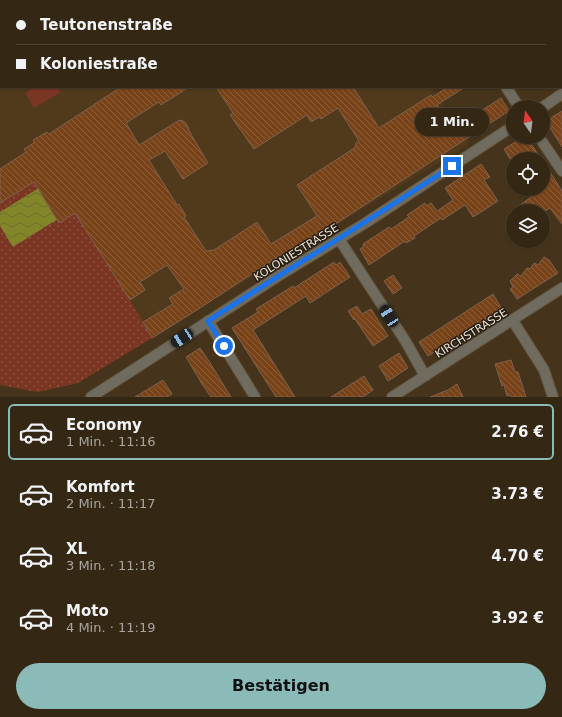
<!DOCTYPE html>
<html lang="de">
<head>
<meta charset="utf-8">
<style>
	body { margin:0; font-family:"DejaVu Sans",sans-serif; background:#3c2f1d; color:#f1f3f6; height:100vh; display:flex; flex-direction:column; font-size:15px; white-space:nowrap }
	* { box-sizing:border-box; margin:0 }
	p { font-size:13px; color:#a9a5a0 }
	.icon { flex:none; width:22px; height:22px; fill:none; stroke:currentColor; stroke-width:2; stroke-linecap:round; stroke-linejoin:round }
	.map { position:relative; height:397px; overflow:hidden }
	.sheet { display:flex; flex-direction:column; background:#342714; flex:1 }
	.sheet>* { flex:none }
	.hud { position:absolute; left:0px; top:0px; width:562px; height:88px; box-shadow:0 1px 3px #0004,0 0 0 1px #4e4434; display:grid; align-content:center; height:88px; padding:0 16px; background:#342714 }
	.needle { width:26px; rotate:346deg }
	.controls { position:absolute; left:506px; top:100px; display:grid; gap:8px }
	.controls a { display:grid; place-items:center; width:44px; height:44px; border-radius:50%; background:#342714; box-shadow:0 1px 3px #0004,0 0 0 1px #4e4434; font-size:20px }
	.end { position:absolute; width:18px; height:18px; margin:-9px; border:5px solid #1a73e8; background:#fff; box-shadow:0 0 0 2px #fff }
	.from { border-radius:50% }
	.bubble { position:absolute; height:28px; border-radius:14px; background:#342714; box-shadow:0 1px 3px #0004,0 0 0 1px #4e4434; font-size:13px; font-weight:600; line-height:28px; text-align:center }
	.car { position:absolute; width:12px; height:24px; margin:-12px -6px; border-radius:5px; box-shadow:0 0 3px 1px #0007; background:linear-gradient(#222 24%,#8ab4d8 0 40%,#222 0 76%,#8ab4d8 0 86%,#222 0) }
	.hud b { display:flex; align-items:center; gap:14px; height:38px; font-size:15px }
	.hud b+b { border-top:1px solid #4e4434 }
	.hud i { width:10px; height:10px; background:#f1f3f6 }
	ul { padding:7px 0 0; list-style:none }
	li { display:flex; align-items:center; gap:12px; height:56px; margin:0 8px 6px; padding:0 8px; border:2px solid transparent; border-radius:6px }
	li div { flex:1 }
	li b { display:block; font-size:15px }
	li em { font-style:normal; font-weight:600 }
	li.on { border-color:#8bbbb9 }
	li>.icon { width:36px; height:36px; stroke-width:1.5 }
	.button { display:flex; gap:8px; margin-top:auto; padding:8px 16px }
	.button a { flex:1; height:46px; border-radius:24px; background:#8bbbb9; color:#111; font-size:16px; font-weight:600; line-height:46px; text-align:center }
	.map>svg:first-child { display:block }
	.built { fill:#503a1b }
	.grass { fill:#7a3623 }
	.park { fill:url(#park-dots) }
	.water { fill:url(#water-waves) }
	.building { fill:url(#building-back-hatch); stroke:#7d614f }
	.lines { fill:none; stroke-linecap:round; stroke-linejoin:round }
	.minor-casing { stroke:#605039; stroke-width:12 }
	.minor { stroke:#6f6b5e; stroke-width:10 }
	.route { stroke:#1a73e8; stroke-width:5 }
	.labels { text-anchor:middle; stroke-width:3; stroke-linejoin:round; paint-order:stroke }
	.street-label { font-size:11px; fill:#eee3d4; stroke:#251d12 }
</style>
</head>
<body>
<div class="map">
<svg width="562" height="397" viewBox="0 0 562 397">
	<defs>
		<pattern id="park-dots" width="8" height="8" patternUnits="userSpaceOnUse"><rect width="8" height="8" fill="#7a3623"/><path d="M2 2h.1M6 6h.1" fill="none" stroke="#8d5342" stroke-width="1.8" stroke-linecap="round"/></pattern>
		<pattern id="water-waves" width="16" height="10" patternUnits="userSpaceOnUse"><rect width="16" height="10" fill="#828628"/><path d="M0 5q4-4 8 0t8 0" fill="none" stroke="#6d6f30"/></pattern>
		<pattern id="building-back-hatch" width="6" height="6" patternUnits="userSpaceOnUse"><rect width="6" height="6" fill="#784319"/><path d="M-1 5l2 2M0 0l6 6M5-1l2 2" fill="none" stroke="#8c5e3a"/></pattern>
	</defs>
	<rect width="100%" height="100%" fill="#45341b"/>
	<polygon class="built" points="0,0 373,0 374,1 1,1 1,87 431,87 469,144 78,383 34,392 0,385"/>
	<polygon class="grass" points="34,87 58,87 61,92 34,108 25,93"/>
	<polygon class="park" points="49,172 130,300 152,338 78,383 38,392 0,385 0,203"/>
	<polygon class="water" points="47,183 66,214 13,247 0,226 0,212"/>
	<g class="building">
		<polygon points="121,87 189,87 161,105 159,102 126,123 139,145 178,121 181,120 185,122 189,129 188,129 208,163 183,179 165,151 149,160 177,205 179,204 186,216 184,217 206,251 214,250 257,222 271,244 317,216 297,185 356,147 355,144 359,141 338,108 321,119 319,117 311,122 307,115 254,149 230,115 233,113 216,87 353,87 379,128 431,95 432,97 448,87 465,87 437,105 453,129 501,98 509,111 326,230 283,256 282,254 197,310 152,338 143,322 173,304 169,298 184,289 167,265 140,282 145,290 130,300 75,213 59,223 34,182 0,203 0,169 26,152 24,149 34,143 33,140 47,132 49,134"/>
		<polygon points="562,111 562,147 546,121"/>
		<polygon points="522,138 528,139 541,159 510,159 504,149"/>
		<polygon points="543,161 562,191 562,224 550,208 545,211 512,211 538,192 536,189 543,189"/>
		<polygon points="481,164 490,177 484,180 498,201 473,217 465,205 442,220 441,218 414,236 415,238 406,243 405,241 369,265 360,249 364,246 363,244 389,227 391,229 409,217 407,215 425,203 427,206 431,203 437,211 453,200 445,188"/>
		<polygon points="544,257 549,260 558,273 517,299 510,289 513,287 510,281 517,274 521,276 527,268 530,269 534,263 538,265"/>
		<polygon points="334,262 336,265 340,262 350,277 310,303 306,296 253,330 295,397 276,397 232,328 258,312 256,309 293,286 294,288"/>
		<polygon points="393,275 402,288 393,294 384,281"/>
		<polygon points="493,294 502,309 428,356 419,342"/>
		<polygon points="357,306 362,314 371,309 388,336 373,346 355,319 354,320 348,311"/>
		<polygon points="200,348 209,361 231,397 211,397 202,384 186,357"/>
		<polygon points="399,353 408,368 388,381 379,366"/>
		<polygon points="511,360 515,372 518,372 526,397 511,397 510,395 507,396 504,385 502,386 495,364"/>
		<polygon points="364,376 373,390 363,397 331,397"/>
		<polygon points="163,380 172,394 167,397 135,397"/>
		<polygon points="457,384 463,397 430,397 448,390"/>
	</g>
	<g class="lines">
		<defs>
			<g id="minor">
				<polyline points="451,0 451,1"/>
				<polyline points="506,87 519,107"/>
				<polyline points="543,107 562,94"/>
				<polyline points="539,137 562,171"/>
				<polyline points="339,239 406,342 425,376"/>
				<polyline points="208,321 255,397"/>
				<polyline points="513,321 544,370 553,397"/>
				<polyline points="91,397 280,275 367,222 513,126"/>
				<polyline points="392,397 562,288"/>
			</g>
		</defs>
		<use href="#minor" class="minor-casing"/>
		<use href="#minor" class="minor"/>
	</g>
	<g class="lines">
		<path class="route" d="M224,346L208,321C289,269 372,219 452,166"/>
	</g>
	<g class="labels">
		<g class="street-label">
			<text transform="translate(296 252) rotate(-32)" y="4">KOLONIESTRASSE</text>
			<text transform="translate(471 333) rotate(-32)" y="4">KIRCHSTRASSE</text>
		</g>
	</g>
</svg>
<div class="controls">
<a><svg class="needle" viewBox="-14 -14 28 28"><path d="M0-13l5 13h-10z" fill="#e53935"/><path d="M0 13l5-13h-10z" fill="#a9a5a0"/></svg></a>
<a><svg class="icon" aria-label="locate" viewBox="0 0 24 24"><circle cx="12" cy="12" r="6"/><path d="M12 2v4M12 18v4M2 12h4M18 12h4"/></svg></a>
<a><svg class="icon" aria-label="layers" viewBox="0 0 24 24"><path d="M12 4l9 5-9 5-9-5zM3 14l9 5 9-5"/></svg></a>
</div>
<i class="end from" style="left:224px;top:346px"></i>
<i class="end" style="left:452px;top:166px"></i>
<div class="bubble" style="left:415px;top:108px;width:74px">1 Min.</div>
<i class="car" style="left:389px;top:316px;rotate:327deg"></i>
<i class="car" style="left:182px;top:338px;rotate:237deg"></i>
<div class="hud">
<b><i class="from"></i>Teutonenstraße</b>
<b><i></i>Koloniestraße</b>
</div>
</div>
<section class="sheet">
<ul>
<li class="on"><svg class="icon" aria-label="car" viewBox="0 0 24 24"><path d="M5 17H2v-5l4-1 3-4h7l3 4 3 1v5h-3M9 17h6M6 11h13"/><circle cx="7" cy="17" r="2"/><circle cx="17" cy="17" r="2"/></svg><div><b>Economy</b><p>1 Min. · 11:16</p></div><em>2.76 €</em></li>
<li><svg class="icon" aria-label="car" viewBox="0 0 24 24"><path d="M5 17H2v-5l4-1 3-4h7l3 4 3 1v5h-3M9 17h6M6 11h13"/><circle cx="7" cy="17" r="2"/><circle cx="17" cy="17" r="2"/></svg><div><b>Komfort</b><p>2 Min. · 11:17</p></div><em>3.73 €</em></li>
<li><svg class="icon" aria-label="car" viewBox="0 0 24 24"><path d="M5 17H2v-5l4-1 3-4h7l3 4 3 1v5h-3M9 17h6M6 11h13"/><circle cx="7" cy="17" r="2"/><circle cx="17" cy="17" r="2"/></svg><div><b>XL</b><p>3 Min. · 11:18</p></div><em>4.70 €</em></li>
<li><svg class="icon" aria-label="car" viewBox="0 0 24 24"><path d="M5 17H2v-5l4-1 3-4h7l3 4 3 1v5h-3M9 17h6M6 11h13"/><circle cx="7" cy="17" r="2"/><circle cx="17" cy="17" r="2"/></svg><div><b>Moto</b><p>4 Min. · 11:19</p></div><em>3.92 €</em></li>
</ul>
<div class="button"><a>Bestätigen</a></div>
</section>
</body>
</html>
